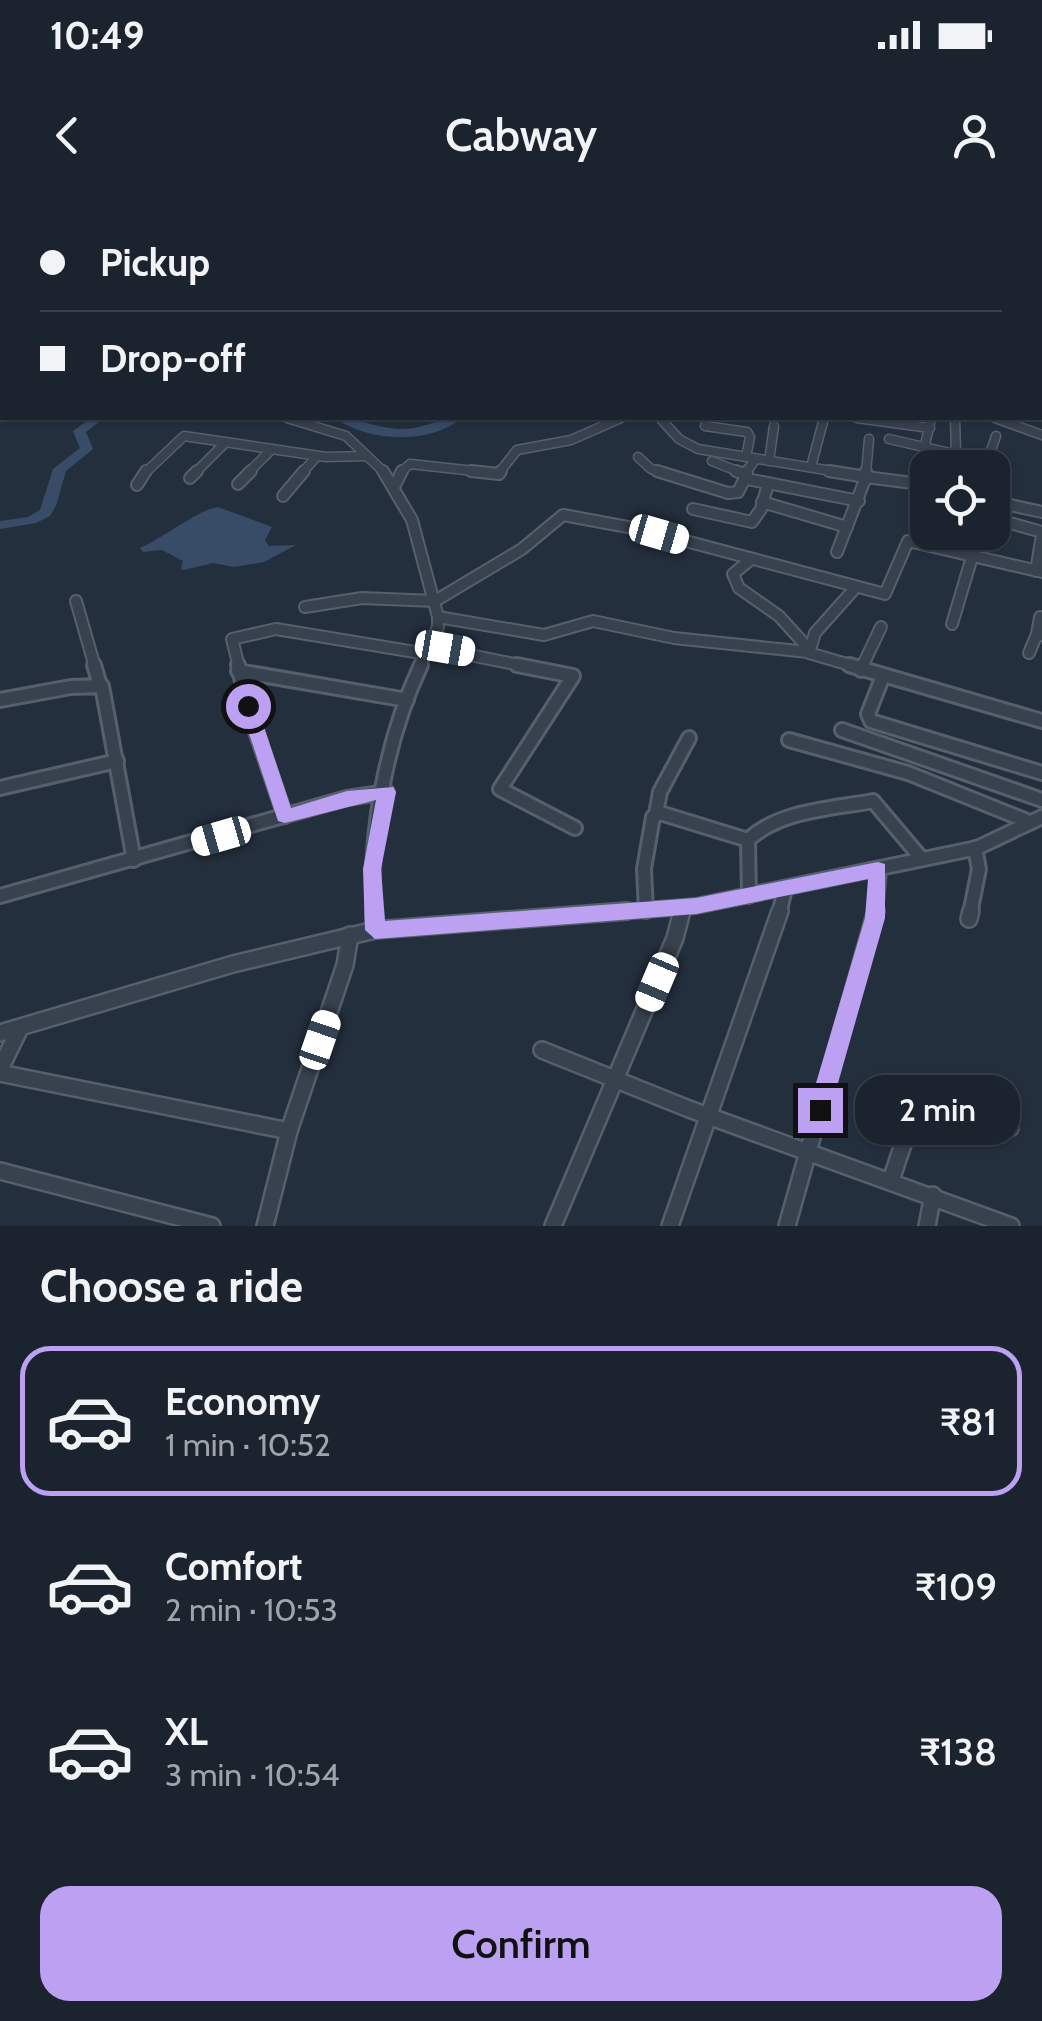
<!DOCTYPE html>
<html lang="en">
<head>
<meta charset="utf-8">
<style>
	body { margin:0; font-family:Cabin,sans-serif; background:#242b36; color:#f1f3f6; height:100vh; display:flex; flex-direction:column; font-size:38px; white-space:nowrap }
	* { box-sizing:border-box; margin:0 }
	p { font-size:32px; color:#a0a4aa }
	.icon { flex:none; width:55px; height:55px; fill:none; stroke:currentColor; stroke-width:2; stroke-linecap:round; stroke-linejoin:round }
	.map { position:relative; height:1026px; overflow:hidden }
	.drawer { display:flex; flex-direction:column; background:#1b232e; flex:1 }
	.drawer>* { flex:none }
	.top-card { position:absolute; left:0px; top:0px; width:1042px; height:220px; box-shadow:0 2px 8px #0004,0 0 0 2px #39404a; display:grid; align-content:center; height:220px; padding:0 40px; background:#1b232e }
	.fabs { position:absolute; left:910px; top:250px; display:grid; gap:20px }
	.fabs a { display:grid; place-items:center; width:100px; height:100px; border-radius:20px; background:#1b232e; box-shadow:0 2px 8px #0004,0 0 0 2px #39404a; font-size:50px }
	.end { position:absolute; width:45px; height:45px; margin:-22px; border:12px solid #bca0f2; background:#111; box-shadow:0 0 0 5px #111 }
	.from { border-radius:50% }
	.bubble { position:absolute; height:70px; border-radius:30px; background:#1b232e; box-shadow:0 2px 8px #0004,0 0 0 2px #39404a; font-size:32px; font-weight:600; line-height:70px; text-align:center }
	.car { position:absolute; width:30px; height:60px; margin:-30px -15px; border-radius:12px; box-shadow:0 0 8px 2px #0007; background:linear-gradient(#fff 24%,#345 0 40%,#fff 0 76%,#345 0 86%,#fff 0) }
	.top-card b { display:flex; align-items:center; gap:35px; height:95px; font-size:38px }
	.top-card b+b { border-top:2px solid #39404a }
	.top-card i { width:25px; height:25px; background:#f1f3f6 }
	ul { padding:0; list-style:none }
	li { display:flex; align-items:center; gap:30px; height:150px; margin:0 20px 15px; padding:0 20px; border:5px solid transparent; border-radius:30px }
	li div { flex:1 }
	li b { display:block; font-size:38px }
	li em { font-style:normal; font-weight:600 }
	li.on { border-color:#bca0f2 }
	li>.icon { width:90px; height:90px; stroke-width:1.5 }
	h2 { padding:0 40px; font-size:45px; line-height:120px }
	.primary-button { display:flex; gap:20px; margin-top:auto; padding:20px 40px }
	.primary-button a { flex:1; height:115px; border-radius:30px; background:#bca0f2; color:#111; font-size:40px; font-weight:600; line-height:115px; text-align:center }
	.status { display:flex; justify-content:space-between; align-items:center; height:70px; padding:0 50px; background:#1b232e; direction:ltr }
	.status svg { height:28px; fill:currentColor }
	header { display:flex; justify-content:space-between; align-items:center; height:130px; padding:0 40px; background:#1b232e; font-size:45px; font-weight:600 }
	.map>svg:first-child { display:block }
	.water { fill:#394c67 }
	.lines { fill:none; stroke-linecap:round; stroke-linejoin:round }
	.stream { stroke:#394c67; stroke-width:2.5 }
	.river { fill:#394c67; fill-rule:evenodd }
	.minor-far4-casing { stroke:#565f6c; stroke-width:9 }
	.minor-far3-casing { stroke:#565f6c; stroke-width:11 }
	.minor-far2-casing { stroke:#565f6c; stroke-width:14 }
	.minor-far1-casing { stroke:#565f6c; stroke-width:18 }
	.minor-casing { stroke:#565f6c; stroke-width:20 }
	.minor-far4 { stroke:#38414e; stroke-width:6 }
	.minor-far3 { stroke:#38414e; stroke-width:8 }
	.minor-far2 { stroke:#38414e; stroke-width:10 }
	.minor-far1 { stroke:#38414e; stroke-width:12 }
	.minor { stroke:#38414e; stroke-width:15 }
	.route { fill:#bca0f2 }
</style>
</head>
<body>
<div class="status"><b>10:49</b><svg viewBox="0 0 49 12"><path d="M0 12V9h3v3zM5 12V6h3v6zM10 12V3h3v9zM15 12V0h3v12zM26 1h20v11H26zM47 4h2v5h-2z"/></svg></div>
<header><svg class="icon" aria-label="back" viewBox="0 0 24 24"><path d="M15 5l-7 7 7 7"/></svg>Cabway<svg class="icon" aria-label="person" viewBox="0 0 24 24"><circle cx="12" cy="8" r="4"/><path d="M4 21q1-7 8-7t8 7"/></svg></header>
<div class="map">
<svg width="1042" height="1026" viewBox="0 0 1042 1026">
	<rect width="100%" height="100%" fill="#242f3e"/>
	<path class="water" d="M218,307L272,327L265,340L269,346L296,345L264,362L234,367L213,363L184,370L181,369L183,361L162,350L143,352L140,348C161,339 200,309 218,307Z"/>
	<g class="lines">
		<polyline class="stream" points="677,2 682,0"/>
		<g class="river">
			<polygon points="1042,50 1042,57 1040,58 1040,51"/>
			<polygon points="91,218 104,218 86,232 93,249 66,271 56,306 50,316 36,323 0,329 0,321 28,317 40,310 53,269 80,248 73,231"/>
			<path d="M335,218C356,217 377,228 399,229C422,230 441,217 462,218C430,245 368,242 335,218Z"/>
		</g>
		<defs>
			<polyline id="minor-far4" points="1040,0 1042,6"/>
			<g id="minor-far3">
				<polyline points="287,218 346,236 385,273"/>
				<polyline points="660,218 679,239 698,249 844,273"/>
				<polyline points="857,218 930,228"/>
				<polyline points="955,218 956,253"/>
				<polyline points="995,218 1042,235"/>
				<polyline points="705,226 747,232 750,237 746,257"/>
				<polyline points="889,239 959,255"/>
				<polyline points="638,257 651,269 665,273"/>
				<polyline points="712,261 742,273"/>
				<polyline points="769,261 774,226"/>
				<polyline points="811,267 824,218"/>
				<polyline points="951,268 956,255 988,259 996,236"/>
				<polyline points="145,273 184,236 326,257 367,256"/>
				<polyline points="195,273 226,242"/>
				<polyline points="248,273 272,249"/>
				<polyline points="302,273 317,256"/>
				<polyline points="400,273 410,264 493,273"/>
				<polyline points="499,273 517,250 571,240 621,218"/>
				<polyline points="745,273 756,259"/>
				<polyline points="866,273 869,239"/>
				<polyline points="925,273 921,263 931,218"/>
			</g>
			<g id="minor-far2">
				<polyline points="383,271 412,320 438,417 438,427 419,467"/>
				<polyline points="471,271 499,274 501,271"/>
				<polyline points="657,271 728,293 738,292 745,278"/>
				<polyline points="736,271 744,274"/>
				<polyline points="747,271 747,279 859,301"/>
				<polyline points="829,271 866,277 866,271"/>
				<polyline points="924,271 928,280"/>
				<polyline points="190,278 197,271"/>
				<polyline points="238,284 251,271"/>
				<polyline points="137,285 146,271"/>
				<polyline points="395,285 402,271"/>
				<polyline points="928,287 922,297 928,303"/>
				<polyline points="283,296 304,271"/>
				<polyline points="992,301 1042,312"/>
				<polyline points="762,302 847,327"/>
				<polyline points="693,309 752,322 761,309 768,284"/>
				<polyline points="992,318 1042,332"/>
				<polyline points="837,352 866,277 928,285"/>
				<polyline points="750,360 733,374 739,388 779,416 808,448"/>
				<polyline points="1036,371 1042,335"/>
				<polyline points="856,387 815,433 809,453 857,467"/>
				<polyline points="76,401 95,467"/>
				<polyline points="305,407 362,398 435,401 522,349 563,315 644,330 885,394 908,341 1042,372"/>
				<polyline points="438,417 544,435 593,421 674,438 808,452"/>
				<polyline points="952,424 972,357"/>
				<polyline points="1037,434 1040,417"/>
				<polyline points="430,447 529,467"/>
				<polyline points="1029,453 1037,434 1042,435"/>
				<polyline points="239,467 232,439 276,429 427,454"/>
				<polyline points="862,467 881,427"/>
			</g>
			<g id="minor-far1">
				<polyline points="94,465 100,485"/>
				<polyline points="238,465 249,511 285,616"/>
				<polyline points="517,465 573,476 500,589 575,628"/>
				<polyline points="849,465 1042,521"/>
				<polyline points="861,470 863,465"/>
				<polyline points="238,471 407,500"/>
				<polyline points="883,476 868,514 871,521 1042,573"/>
				<polyline points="0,500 71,487 102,486 134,660"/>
				<polyline points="842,530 1042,600"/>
				<polyline points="789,540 908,573 1027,621"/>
				<polyline points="0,588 117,561"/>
				<polyline points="656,614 660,592 689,538"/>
				<path d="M748,640C780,610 831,609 873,601L922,659"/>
				<polyline points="0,696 347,598 387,592"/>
				<polyline points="646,711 644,669 653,617 660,613 748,640 749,696"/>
				<path d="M374,714C368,634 387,537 421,465"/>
				<polyline points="594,714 696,706 977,648 1042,617"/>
				<polyline points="681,714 683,707"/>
				<polyline points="779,714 785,689"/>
				<polyline points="875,714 879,670"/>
				<polyline points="970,714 979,669 975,648"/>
			</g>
			<g id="minor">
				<polyline points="374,711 375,730"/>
				<polyline points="969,719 971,711"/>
				<polyline points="0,833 233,764 375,730 627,711"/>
				<polyline points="542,850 689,909 1011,1026"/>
				<polyline points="0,869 20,828"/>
				<polyline points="0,873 289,931"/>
				<polyline points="0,971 212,1026"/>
				<polyline points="891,980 920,894 1010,928"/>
				<polyline points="265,1026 289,931 345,765 350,735"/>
				<polyline points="553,1026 675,738 682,711"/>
				<polyline points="670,1026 780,711"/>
				<polyline points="787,1026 876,711"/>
				<polyline points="927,1026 933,995"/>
			</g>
		</defs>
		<use href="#minor-far4" class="minor-far4-casing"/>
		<use href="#minor-far3" class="minor-far3-casing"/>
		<use href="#minor-far2" class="minor-far2-casing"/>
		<use href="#minor-far1" class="minor-far1-casing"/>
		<use href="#minor" class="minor-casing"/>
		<use href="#minor-far4" class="minor-far4"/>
		<use href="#minor-far3" class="minor-far3"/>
		<use href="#minor-far2" class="minor-far2"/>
		<use href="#minor-far1" class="minor-far1"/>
		<use href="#minor" class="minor"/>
	</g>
	<polygon class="route" points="248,501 257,506 291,608 347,591 393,587 396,592 381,669 385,721 696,698 878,662 885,664 885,718 828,918 820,922 812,918 808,910 865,718 868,679 696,714 375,739 365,730 363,669 376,600 285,623 278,621 240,506"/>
</svg>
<div class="fabs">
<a><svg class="icon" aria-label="locate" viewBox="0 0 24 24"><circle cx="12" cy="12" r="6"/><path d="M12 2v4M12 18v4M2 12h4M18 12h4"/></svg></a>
</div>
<i class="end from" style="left:248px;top:506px"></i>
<i class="end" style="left:820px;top:910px"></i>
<div class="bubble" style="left:855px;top:875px;width:165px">2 min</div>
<i class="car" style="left:659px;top:334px;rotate:106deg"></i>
<i class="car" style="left:445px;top:448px;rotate:100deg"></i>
<i class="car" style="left:221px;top:636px;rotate:254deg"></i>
<i class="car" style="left:657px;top:782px;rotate:203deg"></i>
<i class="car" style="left:320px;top:840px;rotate:19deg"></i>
<div class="top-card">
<b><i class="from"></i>Pickup</b>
<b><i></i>Drop-off</b>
</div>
</div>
<section class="drawer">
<h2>Choose a ride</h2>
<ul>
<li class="on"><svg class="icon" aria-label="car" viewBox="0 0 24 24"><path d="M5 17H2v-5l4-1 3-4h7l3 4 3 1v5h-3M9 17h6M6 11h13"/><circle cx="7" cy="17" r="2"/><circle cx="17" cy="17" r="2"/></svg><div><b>Economy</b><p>1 min · 10:52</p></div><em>₹81</em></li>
<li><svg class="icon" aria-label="car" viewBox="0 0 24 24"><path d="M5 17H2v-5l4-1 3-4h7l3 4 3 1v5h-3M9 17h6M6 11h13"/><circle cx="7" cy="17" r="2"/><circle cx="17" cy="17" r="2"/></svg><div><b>Comfort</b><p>2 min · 10:53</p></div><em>₹109</em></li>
<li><svg class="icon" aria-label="car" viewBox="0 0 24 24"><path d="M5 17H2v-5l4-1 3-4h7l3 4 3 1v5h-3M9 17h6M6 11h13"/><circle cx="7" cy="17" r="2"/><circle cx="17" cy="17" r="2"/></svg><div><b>XL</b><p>3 min · 10:54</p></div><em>₹138</em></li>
</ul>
<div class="primary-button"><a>Confirm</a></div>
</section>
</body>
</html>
